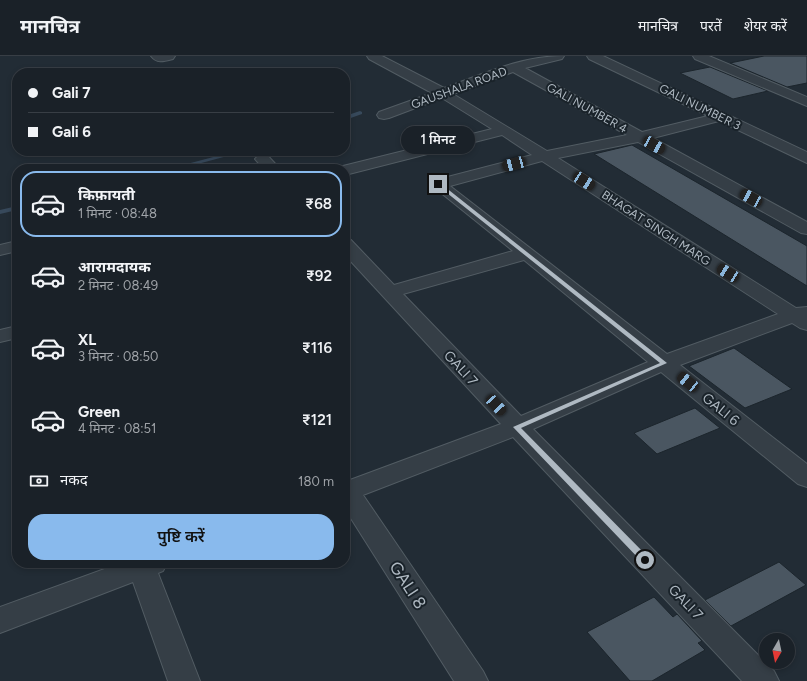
<!DOCTYPE html>
<html lang="hi">
<head>
<meta charset="utf-8">
<style>
	body { margin:0; font-family:Figtree,"Noto Sans Devanagari",sans-serif; background:#272e34; color:#f1f3f6; height:100vh; display:flex; flex-direction:column; font-size:15px; white-space:nowrap }
	* { box-sizing:border-box; margin:0 }
	p { font-size:13px; color:#9fa3a8 }
	.icon { flex:none; width:22px; height:22px; fill:none; stroke:currentColor; stroke-width:2; stroke-linecap:round; stroke-linejoin:round }
	.map { position:relative; flex:1; overflow:hidden }
	.details { position:absolute; left:12px; top:108px; width:338px; height:404px; display:flex; flex-direction:column; background:#1a2128; border-radius:16px; box-shadow:0 2px 6px #0003,0 0 0 1px #383e45 }
	.details>* { flex:none }
	.banner { position:absolute; left:12px; top:12px; width:338px; height:88px; border-radius:16px; box-shadow:0 2px 6px #0003,0 0 0 1px #383e45; display:grid; align-content:center; height:88px; padding:0 16px; background:#1a2128 }
	.needle { width:26px; rotate:189deg }
	.controls { position:absolute; left:759px; top:577px; display:grid; gap:8px }
	.controls a { display:grid; place-items:center; width:36px; height:36px; border-radius:50%; background:#1a2128; box-shadow:0 2px 6px #0003,0 0 0 1px #383e45; font-size:20px }
	.end { position:absolute; width:18px; height:18px; margin:-9px; border:5px solid #afb9c2; background:#111; box-shadow:0 0 0 2px #111 }
	.from { border-radius:50% }
	.bubble { position:absolute; height:28px; border-radius:14px; background:#1a2128; box-shadow:0 2px 6px #0003,0 0 0 1px #383e45; font-size:13px; font-weight:600; line-height:28px; text-align:center }
	.car { position:absolute; width:12px; height:24px; margin:-12px -6px; border-radius:5px; box-shadow:0 0 3px 1px #0007; background:linear-gradient(#222 24%,#8ab4d8 0 40%,#222 0 76%,#8ab4d8 0 86%,#222 0) }
	.banner b { display:flex; align-items:center; gap:14px; height:38px; font-size:15px }
	.banner b+b { border-top:1px solid #383e45 }
	.banner i { width:10px; height:10px; background:#f1f3f6 }
	ul { padding:7px 0 0; list-style:none }
	li { display:flex; align-items:center; gap:12px; height:66px; margin:0 8px 6px; padding:0 8px; border:2px solid transparent; border-radius:16px }
	li div { flex:1 }
	li b { display:block; font-size:15px }
	li em { font-style:normal; font-weight:600 }
	li.selected { border-color:#89baed }
	li>.icon { width:36px; height:36px; stroke-width:1.5 }
	.pay { display:flex; align-items:center; gap:10px; height:44px; padding:0 16px; font-size:15px }
	.pay p { margin-inline-start:auto }
	.button { display:flex; gap:8px; margin-top:auto; padding:8px 16px }
	.button a { flex:1; height:46px; border-radius:16px; background:#89baed; color:#111; font-size:16px; font-weight:600; line-height:46px; text-align:center }
	header { display:flex; align-items:center; gap:24px; box-sizing:border-box; height:56px; padding:0 20px; background:#1a2128; border-bottom:1px solid #383e45 }
	header strong { font-size:19px }
	nav { display:flex; gap:22px; margin-inline-start:auto; font-size:14px }
	.map>svg:first-child { display:block }
	.lines { fill:none; stroke-linecap:round; stroke-linejoin:round }
	.stream { fill:#37495b; fill-rule:evenodd }
	.building { fill:#4a5661; stroke:#1c252c }
	.street-casing { stroke:#525c63; stroke-width:2 }
	.street { fill:#353e46; fill-rule:evenodd }
	.route { fill:#afb9c2 }
	.labels { text-anchor:middle; stroke-width:4; stroke-linejoin:round; paint-order:stroke }
	.far-street-label { font-size:12px; fill:#afb9c2; stroke:#1a232a }
	.street-label { font-size:14px; fill:#afb9c2; stroke:#1a232a }
	.near-street-label { font-size:17px; fill:#afb9c2; stroke:#1a232a }
</style>
</head>
<body>
<header>
<strong>मानचित्र</strong>
<nav><a>मानचित्र</a><a>परतें</a><a>शेयर करें</a></nav>
</header>
<div class="map">
<svg width="807" height="625" viewBox="0 0 807 625">
	<rect width="100%" height="100%" fill="#222c35"/>
	<g class="lines">
		<g class="stream">
			<polygon points="360,55 362,56 362,58 345,64 345,60"/>
			<polygon points="236,95 246,95 179,113 168,113"/>
			<polygon points="17,150 17,154 0,158 0,154"/>
		</g>
	</g>
	<g class="building">
		<polygon points="764,0 807,0 807,27 787,31 730,7"/>
		<polygon points="710,11 768,35 733,43 680,17"/>
		<polygon points="632,89 807,190 807,230 594,98"/>
		<polygon points="734,292 792,333 745,352 689,310"/>
		<polygon points="695,352 720,372 657,398 634,377"/>
		<polygon points="779,506 806,529 731,570 705,544"/>
		<polygon points="654,541 673,561 677,558 702,585 698,587 705,594 652,625 630,625 587,576"/>
	</g>
	<g class="lines">
		<defs>
			<g id="street">
				<path d="M151,0H175L173,3C165,5 157,8 151,0Z"/>
				<path d="M367,0H382L444,32C483,18 521,0 564,0L562,3L525,12L642,76L708,60L589,3L587,0H603L807,96V107L719,65L653,82L807,166V178L801,177L638,86L558,102L796,252L807,251V274L800,272L792,267L680,309L807,408V431L798,428L661,316L533,373L774,615L779,625H742L513,381L363,439L483,615L488,625H454L345,453V423L350,424L501,368L345,199V183L351,184L394,229L513,195L430,128L432,125L532,99L502,79L345,119V113H338L339,111L492,73L442,42L389,62L384,63L379,62L377,59L379,56L432,37L369,3ZM513,16L627,79L547,95L453,38ZM542,105L778,258L667,298L450,130ZM524,204L648,306L521,360L403,238Z"/>
				<polygon points="693,0 709,0 807,41 807,50 695,3"/>
				<polygon points="263,98 268,100 280,113 264,113 255,103 258,100"/>
				<polygon points="17,185 17,195 0,199 0,189"/>
				<polygon points="17,270 17,282 0,286 0,274"/>
				<polygon points="121,507 167,507 163,515 158,517 200,625 168,625 133,526 0,577 0,551"/>
			</g>
		</defs>
		<use href="#street" class="street-casing"/>
		<use href="#street" class="street"/>
	</g>
	<polygon class="route" points="437,127 440,127 667,307 521,372 648,501 649,504 648,506 642,506 513,371 660,307 437,129"/>
	<g class="labels">
		<g class="far-street-label">
			<text transform="translate(459 32) rotate(-20)" y="4">GAUSHALA ROAD</text>
			<text transform="translate(700 51) rotate(26)" y="4">GALI NUMBER 3</text>
			<text transform="translate(587 52) rotate(29)" y="4">GALI NUMBER 4</text>
			<text transform="translate(656 172) rotate(33)" y="4">BHAGAT SINGH MARG</text>
		</g>
		<g class="street-label">
			<text transform="translate(461 312) rotate(47)" y="5">GALI 7</text>
			<text transform="translate(721 353) rotate(39)" y="5">GALI 6</text>
			<text transform="translate(686 546) rotate(46)" y="5">GALI 7</text>
		</g>
		<g class="near-street-label">
			<text transform="translate(408 529) rotate(57)" y="6">GALI 8</text>
		</g>
	</g>
</svg>
<div class="controls">
<a><svg class="needle" viewBox="-14 -14 28 28"><path d="M0-13l5 13h-10z" fill="#e53935"/><path d="M0 13l5-13h-10z" fill="#9fa3a8"/></svg></a>
</div>
<i class="end from" style="left:645px;top:504px"></i>
<i class="end" style="left:438px;top:128px"></i>
<div class="bubble" style="left:401px;top:70px;width:74px">1 मिनट</div>
<i class="car" style="left:654px;top:89px;rotate:119deg"></i>
<i class="car" style="left:514px;top:108px;rotate:255deg"></i>
<i class="car" style="left:584px;top:125px;rotate:123deg"></i>
<i class="car" style="left:751px;top:142px;rotate:299deg"></i>
<i class="car" style="left:728px;top:217px;rotate:302deg"></i>
<i class="car" style="left:688px;top:326px;rotate:309deg"></i>
<i class="car" style="left:496px;top:349px;rotate:137deg"></i>
<div class="banner">
<b><i class="from"></i>Gali 7</b>
<b><i></i>Gali 6</b>
</div>
<section class="details">
<ul>
<li class="selected"><svg class="icon" aria-label="car" viewBox="0 0 24 24"><path d="M5 17H2v-5l4-1 3-4h7l3 4 3 1v5h-3M9 17h6M6 11h13"/><circle cx="7" cy="17" r="2"/><circle cx="17" cy="17" r="2"/></svg><div><b>किफ़ायती</b><p>1 मिनट · 08:48</p></div><em>₹68</em></li>
<li><svg class="icon" aria-label="car" viewBox="0 0 24 24"><path d="M5 17H2v-5l4-1 3-4h7l3 4 3 1v5h-3M9 17h6M6 11h13"/><circle cx="7" cy="17" r="2"/><circle cx="17" cy="17" r="2"/></svg><div><b>आरामदायक</b><p>2 मिनट · 08:49</p></div><em>₹92</em></li>
<li><svg class="icon" aria-label="car" viewBox="0 0 24 24"><path d="M5 17H2v-5l4-1 3-4h7l3 4 3 1v5h-3M9 17h6M6 11h13"/><circle cx="7" cy="17" r="2"/><circle cx="17" cy="17" r="2"/></svg><div><b>XL</b><p>3 मिनट · 08:50</p></div><em>₹116</em></li>
<li><svg class="icon" aria-label="car" viewBox="0 0 24 24"><path d="M5 17H2v-5l4-1 3-4h7l3 4 3 1v5h-3M9 17h6M6 11h13"/><circle cx="7" cy="17" r="2"/><circle cx="17" cy="17" r="2"/></svg><div><b>Green</b><p>4 मिनट · 08:51</p></div><em>₹121</em></li>
</ul>
<div class="pay"><svg class="icon" aria-label="cash" viewBox="0 0 24 24"><path d="M3 7h18v10H3z"/><circle cx="12" cy="12" r="2"/></svg>नकद<p>180 m</p></div>
<div class="button"><a>पुष्टि करें</a></div>
</section>
</div>
</body>
</html>
